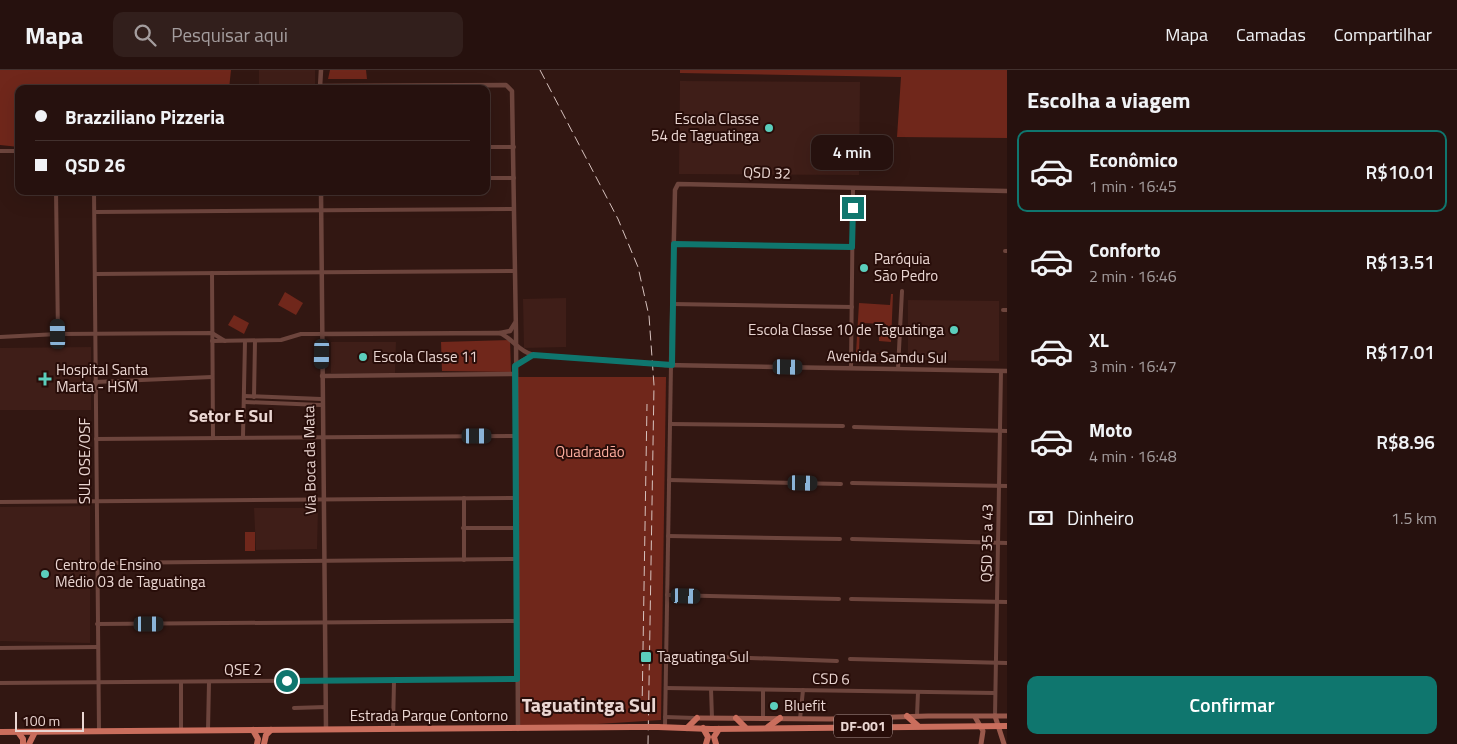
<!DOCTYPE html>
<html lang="pt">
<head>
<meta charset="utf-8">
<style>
	body { margin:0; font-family:"Titillium Web",sans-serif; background:#321f1c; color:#f1f3f6; height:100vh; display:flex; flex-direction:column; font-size:19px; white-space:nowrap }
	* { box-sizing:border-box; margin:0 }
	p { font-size:16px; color:#a49d9e }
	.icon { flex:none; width:28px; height:28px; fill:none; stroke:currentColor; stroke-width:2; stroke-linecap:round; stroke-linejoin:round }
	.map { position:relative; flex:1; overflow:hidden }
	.drawer { display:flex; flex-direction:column; background:#26110e; width:450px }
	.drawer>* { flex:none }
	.banner { position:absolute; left:15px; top:15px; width:475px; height:110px; border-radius:10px; box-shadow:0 5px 20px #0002,0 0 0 1px #42312e; display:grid; align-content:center; height:110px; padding:0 20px; background:#26110e }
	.scale { position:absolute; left:15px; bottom:12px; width:69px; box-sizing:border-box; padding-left:5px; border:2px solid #ead6d2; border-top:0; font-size:14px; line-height:18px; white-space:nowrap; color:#ead6d2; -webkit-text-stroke:4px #280d09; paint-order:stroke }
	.end { position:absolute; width:22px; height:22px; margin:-11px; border:6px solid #0f766e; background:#fff; box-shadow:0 0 0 2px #fff }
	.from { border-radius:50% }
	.bubble { position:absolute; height:35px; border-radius:10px; background:#26110e; box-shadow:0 5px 20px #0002,0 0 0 1px #42312e; font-size:16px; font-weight:600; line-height:35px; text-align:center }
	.car { position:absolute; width:15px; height:30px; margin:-15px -8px; border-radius:6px; box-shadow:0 0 4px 1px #0007; background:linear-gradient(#222 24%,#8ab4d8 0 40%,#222 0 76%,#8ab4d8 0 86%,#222 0) }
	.banner b { display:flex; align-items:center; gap:18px; height:48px; font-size:19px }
	.banner b+b { border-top:1px solid #42312e }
	.banner i { width:12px; height:12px; background:#f1f3f6 }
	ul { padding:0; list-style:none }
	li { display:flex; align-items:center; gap:15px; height:82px; margin:0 10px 8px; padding:0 10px; border:2px solid transparent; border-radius:10px }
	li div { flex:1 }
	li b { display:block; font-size:19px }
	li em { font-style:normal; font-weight:600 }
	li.current { border-color:#0f766e }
	li>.icon { width:45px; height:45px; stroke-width:1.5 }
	h2 { padding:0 20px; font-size:22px; line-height:60px }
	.pay { display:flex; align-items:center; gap:12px; height:55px; padding:0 20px; font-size:19px }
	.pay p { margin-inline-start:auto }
	.cta { display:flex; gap:10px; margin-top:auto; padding:10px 20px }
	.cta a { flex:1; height:58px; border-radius:10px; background:#0f766e; color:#fff; font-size:20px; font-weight:600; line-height:58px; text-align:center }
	header { display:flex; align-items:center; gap:30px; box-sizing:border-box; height:70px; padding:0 25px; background:#26110e; border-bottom:1px solid #42312e }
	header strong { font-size:24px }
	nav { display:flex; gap:28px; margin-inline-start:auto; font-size:18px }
	.search { width:350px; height:45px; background:#321f1c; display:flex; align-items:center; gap:12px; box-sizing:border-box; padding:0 18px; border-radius:10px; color:#a49d9e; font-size:19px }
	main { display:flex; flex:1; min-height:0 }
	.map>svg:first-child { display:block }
	.built { fill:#3f1e18 }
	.green { fill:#70271b }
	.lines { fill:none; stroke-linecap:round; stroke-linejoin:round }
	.minor { stroke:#6d453d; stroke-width:4 }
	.tertiary { stroke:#6d453d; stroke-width:4.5 }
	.secondary { stroke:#99594c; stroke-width:5 }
	.trunk { stroke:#ca6e5d; stroke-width:6 }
	.rail { stroke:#d7c2be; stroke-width:1; stroke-dasharray:10 5; stroke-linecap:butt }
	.tertiary-bridge { stroke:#6d453d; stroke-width:4.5 }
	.trunk-bridge { stroke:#ca6e5d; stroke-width:6 }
	.route { stroke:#0f766e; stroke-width:6 }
	.poi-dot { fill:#5bcebc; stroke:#280d09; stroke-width:2 }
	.labels { text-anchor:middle; stroke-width:4; stroke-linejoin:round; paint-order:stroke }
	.shield { fill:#280d09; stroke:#b09a96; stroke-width:1 }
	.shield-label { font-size:14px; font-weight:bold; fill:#ead6d2 }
	.poi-label { font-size:15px; fill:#ead6d2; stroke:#280d09; text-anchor:start }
	.street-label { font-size:15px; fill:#ead6d2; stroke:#280d09 }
	.park-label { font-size:15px; fill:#fbac9d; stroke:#280d09 }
	.quarter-label { font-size:18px; font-weight:bold; fill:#ead6d2; stroke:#280d09 }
	.district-label { font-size:20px; font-weight:bold; fill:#ead6d2; stroke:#280d09 }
</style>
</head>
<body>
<header>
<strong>Mapa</strong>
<div class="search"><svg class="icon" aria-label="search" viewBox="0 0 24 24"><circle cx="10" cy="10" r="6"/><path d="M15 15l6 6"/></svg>Pesquisar aqui</div>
<nav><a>Mapa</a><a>Camadas</a><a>Compartilhar</a></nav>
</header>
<main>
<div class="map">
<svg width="1007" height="674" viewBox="0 0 1007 674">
	<rect width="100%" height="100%" fill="#321712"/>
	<g class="built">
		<rect x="259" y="0" width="56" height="19"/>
		<polygon points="680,11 860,12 859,105 679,104"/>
		<polygon points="566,228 566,277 524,278 523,229"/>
		<polygon points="908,230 999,231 999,291 908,290"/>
		<polygon points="331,272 396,272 395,303 331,303"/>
		<polygon points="91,277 91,340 0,340 0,278"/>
		<polygon points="90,436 90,573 0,571 0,437"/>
		<polygon points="254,438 318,438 317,479 256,480"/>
	</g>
	<g class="green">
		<polygon points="0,0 231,0 229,19 19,19 19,77 0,75"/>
		<polygon points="330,0 366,0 367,9 328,9"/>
		<polygon points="680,0 1007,0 1007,68 897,67 901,7 680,3"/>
		<polygon points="285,222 303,233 296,245 278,235"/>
		<polygon points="891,224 893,224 891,272 879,271 879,263 886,263 886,254 860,253 859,282 891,284 856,283 859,233 890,235"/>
		<polygon points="234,245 249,253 244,264 228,255"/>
		<polygon points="510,270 511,302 442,301 441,272"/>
		<polygon points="516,307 666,307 661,650 518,659"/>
		<rect x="245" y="462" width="10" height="19"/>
	</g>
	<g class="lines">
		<g class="minor">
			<polyline points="486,77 514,77"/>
			<polyline points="0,81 19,81"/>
			<polyline points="486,108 514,108"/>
			<polyline points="56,121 58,264"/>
			<polyline points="94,121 99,661"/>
			<polyline points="95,142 514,139"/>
			<polyline points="674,174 853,177"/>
			<polyline points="1005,181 1007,181"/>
			<polyline points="212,203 213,367"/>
			<polyline points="95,204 514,201"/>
			<polyline points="672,234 852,237"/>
			<polyline points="1003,240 1007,240"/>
			<polyline points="0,267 58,264 212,263 225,271"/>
			<polyline points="212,271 281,270 301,264 322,264"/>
			<polyline points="851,298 853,118"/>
			<polyline points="898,299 902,221"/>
			<polyline points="95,312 212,307"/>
			<polyline points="245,326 321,329"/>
			<polyline points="254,327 255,271"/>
			<polyline points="245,332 321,335"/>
			<polyline points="670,354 843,356"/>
			<polyline points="854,357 1007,361"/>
			<polyline points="243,366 245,271"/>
			<polyline points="96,369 516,366"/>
			<polyline points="669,410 841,414"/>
			<polyline points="852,413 1007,416"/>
			<polyline points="464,428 464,490"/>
			<polyline points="0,432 516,428"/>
			<polyline points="463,458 517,458"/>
			<polyline points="668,466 840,469"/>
			<polyline points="852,469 1007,473"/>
			<polyline points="97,493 516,489"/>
			<polyline points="667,525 839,529"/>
			<polyline points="851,529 1007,532"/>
			<polyline points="97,554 516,551"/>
			<polyline points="0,578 98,577"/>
			<polyline points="666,585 837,591"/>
			<polyline points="850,589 1007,593"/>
			<polyline points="0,613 517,609"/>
			<polyline points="666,618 995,623"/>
			<polyline points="711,619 712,648"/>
			<polyline points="294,638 326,637"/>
			<polyline points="917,646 918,622"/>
			<polyline points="995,646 1001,301"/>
			<polyline points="665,647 695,648"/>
			<polyline points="763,648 763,620"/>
			<polyline points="800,649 803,620"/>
			<polyline points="665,657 671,295"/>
			<polyline points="393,658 394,611"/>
			<polyline points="181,660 181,612"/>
			<polyline points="208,660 209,612"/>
		</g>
		<g class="tertiary">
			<polyline points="320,16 506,15 512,21 516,263 518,659"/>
			<polyline points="320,17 321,0"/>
			<polyline points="321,121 326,659"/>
			<polyline points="500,263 510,261 515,253"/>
			<path d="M322,264L500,263C513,269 518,281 533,285L633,292"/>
			<polyline points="515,295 531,286"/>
			<polyline points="665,295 1007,301"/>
			<polyline points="671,295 675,120 678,114 1007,121"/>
			<polyline points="322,306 516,304"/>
		</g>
		<g class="secondary">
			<polyline points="995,646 1004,674"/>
			<polyline points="975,647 983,661 981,674"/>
			<polyline points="697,648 830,649 928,646 1007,646"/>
		</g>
		<g class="trunk">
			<polyline points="907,646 918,656"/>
			<polyline points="736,648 745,657"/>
			<polyline points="658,657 711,659 1007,656"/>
			<polyline points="768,657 780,648"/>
			<polyline points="687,658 697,648"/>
			<polyline points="703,658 708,667 706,674"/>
			<polyline points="253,660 258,669 257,674"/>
			<polyline points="0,662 632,657"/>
			<polyline points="18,662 23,669 23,674"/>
			<polyline points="29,674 35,662"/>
			<polyline points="264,674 266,665 271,660"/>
			<polyline points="716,674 714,667 719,659"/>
		</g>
		<g class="rail">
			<polyline points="540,0 618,149 638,197 649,246 654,315 648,674"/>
			<polyline points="642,641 647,334"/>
		</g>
		<polyline class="tertiary-bridge" points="633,292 665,295"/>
		<polyline class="trunk-bridge" points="632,657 658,657"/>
	</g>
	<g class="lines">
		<polyline class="route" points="287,611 517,609 515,296 533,285 672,295 674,174 852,177 853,138"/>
	</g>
	<g class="poi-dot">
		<circle cx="769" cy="58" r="5"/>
		<circle cx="864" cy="198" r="5"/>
		<circle cx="954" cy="260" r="5"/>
		<circle cx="363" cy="287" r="5"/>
		<path d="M42.5 301.5h5v5h5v5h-5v5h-5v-5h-5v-5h5z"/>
		<circle cx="45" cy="504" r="5"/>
		<rect x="640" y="581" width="12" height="12" rx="2.5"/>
		<circle cx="774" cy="636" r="5"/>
	</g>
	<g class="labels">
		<rect class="shield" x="834" y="644.5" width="58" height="23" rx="4"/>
		<g class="shield-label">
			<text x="863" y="661">DF-001</text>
		</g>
		<g class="poi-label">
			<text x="759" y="54" text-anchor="end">Escola Classe<tspan x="759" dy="17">54 de Taguatinga</tspan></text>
			<text x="874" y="194">Paróquia<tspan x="874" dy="17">São Pedro</tspan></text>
			<text x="944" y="265" text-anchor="end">Escola Classe 10 de Taguatinga</text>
			<text x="373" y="292">Escola Classe 11</text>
			<text x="56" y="305">Hospital Santa<tspan x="56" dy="17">Marta - HSM</tspan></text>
			<text x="55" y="500">Centro de Ensino<tspan x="55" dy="17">Médio 03 de Taguatinga</tspan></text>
			<text x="657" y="592">Taguatinga Sul</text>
			<text x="784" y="641">Bluefit</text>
		</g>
		<g class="street-label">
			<text transform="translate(767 103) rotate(2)" y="5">QSD 32</text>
			<text transform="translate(887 287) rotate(1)" y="5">Avenida Samdu Sul</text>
			<text transform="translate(310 390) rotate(-91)" y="5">Via Boca da Mata</text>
			<text transform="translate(85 391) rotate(-90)" y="5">SUL OSE/OSF</text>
			<text transform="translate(987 473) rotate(-89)" y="5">QSD 35 a 43</text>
			<text x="243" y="605">QSE 2</text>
			<text transform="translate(831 609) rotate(1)" y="5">CSD 6</text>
			<text x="429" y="651">Estrada Parque Contorno</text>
		</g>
		<g class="park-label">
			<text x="590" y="387">Quadradão</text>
		</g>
		<g class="quarter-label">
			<text x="231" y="352">Setor E Sul</text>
		</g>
		<g class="district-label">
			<text x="589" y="642">Taguatintga Sul</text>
		</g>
	</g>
</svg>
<div class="scale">100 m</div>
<i class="end from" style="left:287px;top:611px"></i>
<i class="end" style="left:853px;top:138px"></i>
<div class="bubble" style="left:811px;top:65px;width:82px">4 min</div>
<i class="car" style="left:58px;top:264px;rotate:359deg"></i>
<i class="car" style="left:322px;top:284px;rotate:181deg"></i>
<i class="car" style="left:788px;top:297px;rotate:91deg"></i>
<i class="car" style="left:477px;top:366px;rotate:90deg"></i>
<i class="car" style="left:803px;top:413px;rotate:91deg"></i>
<i class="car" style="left:686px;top:526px;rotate:92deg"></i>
<i class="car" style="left:149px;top:554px;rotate:90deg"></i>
<div class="banner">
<b><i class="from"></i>Brazziliano Pizzeria</b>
<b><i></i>QSD 26</b>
</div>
</div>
<section class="drawer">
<h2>Escolha a viagem</h2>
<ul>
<li class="current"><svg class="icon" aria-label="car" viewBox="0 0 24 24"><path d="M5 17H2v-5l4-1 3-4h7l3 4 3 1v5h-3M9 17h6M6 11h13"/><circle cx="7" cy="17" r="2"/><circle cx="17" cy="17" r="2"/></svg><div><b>Econômico</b><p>1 min · 16:45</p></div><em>R$10.01</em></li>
<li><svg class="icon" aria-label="car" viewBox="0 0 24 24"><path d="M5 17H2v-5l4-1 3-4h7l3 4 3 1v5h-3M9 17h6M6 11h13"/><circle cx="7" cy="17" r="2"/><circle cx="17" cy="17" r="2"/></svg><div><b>Conforto</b><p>2 min · 16:46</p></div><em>R$13.51</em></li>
<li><svg class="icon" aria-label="car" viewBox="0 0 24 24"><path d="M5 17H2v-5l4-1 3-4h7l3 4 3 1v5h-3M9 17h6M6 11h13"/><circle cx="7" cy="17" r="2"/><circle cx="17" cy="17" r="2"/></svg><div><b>XL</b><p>3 min · 16:47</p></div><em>R$17.01</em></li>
<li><svg class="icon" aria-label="car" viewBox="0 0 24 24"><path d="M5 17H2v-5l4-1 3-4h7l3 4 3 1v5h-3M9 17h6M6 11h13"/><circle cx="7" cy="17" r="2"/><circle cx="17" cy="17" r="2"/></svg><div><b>Moto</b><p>4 min · 16:48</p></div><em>R$8.96</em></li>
</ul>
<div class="pay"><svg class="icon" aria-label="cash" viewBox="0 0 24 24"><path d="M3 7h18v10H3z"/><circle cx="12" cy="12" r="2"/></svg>Dinheiro<p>1.5 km</p></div>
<div class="cta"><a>Confirmar</a></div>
</section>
</main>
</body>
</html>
